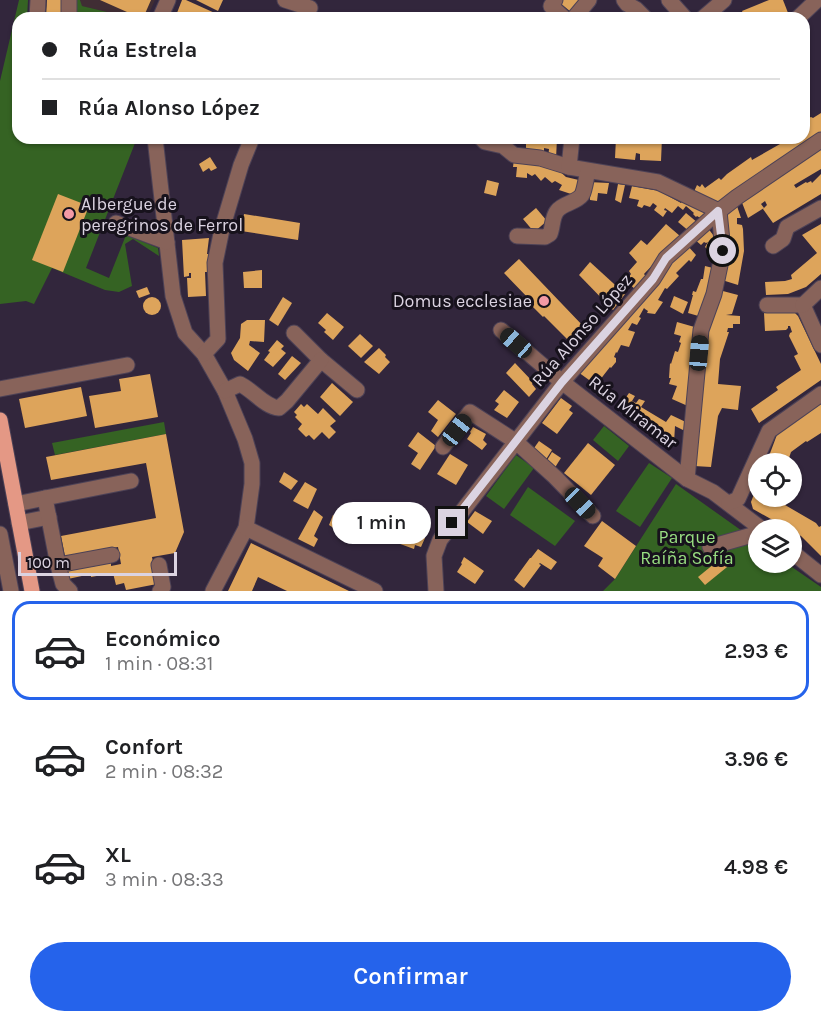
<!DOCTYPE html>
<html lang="es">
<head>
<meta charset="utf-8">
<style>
	body { margin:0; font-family:Karla,sans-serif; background:#f6f6f6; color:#202124; height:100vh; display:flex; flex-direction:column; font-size:22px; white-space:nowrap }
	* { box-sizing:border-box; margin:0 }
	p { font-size:20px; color:#757577 }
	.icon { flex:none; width:33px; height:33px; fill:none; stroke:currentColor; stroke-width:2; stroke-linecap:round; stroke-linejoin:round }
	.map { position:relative; height:591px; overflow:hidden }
	.drawer { display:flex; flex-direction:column; background:#fff; flex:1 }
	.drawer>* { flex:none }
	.hud { position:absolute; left:12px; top:12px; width:798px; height:132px; border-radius:18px; box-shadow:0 2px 4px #0004; display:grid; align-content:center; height:132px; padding:0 30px; background:#fff }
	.fabs { position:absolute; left:748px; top:453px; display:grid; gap:12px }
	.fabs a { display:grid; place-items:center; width:54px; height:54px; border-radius:50%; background:#fff; box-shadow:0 2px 4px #0004; font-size:30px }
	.scale { position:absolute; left:18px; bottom:15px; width:159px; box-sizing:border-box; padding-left:6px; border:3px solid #dbd3e1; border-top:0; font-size:16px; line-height:21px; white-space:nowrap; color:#dbd3e1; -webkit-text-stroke:4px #17121c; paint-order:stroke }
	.end { position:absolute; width:27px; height:27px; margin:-14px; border:8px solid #dbd3e1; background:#111; box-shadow:0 0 0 3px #111 }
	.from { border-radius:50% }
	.bubble { position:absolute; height:42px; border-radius:21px; background:#fff; box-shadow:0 2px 4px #0004; font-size:20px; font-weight:600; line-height:42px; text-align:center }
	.car { position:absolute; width:18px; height:36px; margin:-18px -9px; border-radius:8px; box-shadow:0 0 4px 2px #0007; background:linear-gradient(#222 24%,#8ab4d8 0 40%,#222 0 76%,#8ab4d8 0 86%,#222 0) }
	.hud b { display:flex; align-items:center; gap:21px; height:57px; font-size:22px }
	.hud b+b { border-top:2px solid #e0e0e0 }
	.hud i { width:15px; height:15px; background:#202124 }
	ul { padding:10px 0 0; list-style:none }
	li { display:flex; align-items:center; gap:18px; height:99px; margin:0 12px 9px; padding:0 18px; border:3px solid transparent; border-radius:18px }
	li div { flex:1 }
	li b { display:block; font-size:22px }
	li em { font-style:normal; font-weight:600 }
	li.selected { border-color:#2563eb }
	li>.icon { width:54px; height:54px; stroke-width:1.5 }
	.action { display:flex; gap:12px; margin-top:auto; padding:12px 30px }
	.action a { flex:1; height:69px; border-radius:36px; background:#2563eb; color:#fff; font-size:24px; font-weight:600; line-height:69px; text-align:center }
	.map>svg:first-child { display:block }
	.industrial { fill:#402d34 }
	.green { fill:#356323 }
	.building { fill:#dda45b }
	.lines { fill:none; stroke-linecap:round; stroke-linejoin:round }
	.minor-casing { stroke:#4d4256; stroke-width:17 }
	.major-casing { stroke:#4d4256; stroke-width:17 }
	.minor { stroke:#88635a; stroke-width:15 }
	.major { stroke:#e49885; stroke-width:15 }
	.route { stroke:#dbd3e1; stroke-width:8 }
	.poi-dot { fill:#f49aa5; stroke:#17121c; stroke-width:2 }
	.labels { text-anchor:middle; stroke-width:6; stroke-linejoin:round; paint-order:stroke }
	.poi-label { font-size:18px; fill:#dbd3e1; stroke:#17121c; text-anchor:start }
	.street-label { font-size:18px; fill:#dbd3e1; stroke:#17121c }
	.park-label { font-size:18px; fill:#99df82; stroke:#17121c }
</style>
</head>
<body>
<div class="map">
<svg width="821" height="591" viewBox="0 0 821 591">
	<rect width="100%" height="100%" fill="#32263c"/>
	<polygon class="industrial" points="80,0 155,0 147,18 132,18 81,6"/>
	<g class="green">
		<polygon points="19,0 28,0 27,18 18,18 18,138 137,138 86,268 109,278 126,235 158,248 159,256 133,239 125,244 132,286 119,292 105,290 52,268 34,304 26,301 0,304 0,81"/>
		<polygon points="75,0 80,0 82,6 132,18 75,18"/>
		<polygon points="164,422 166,434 55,455 52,443"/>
		<polygon points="604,426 629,446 618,461 593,440"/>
		<polygon points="516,455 534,468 504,509 486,496"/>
		<polygon points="649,463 672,478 640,527 616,511"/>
		<polygon points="676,484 759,543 759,562 786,563 821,587 821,591 603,591 615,579"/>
		<polygon points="528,487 575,521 555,546 510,515"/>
	</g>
	<g class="building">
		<polygon points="47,0 63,0 62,18 46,18"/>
		<polygon points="100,0 151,0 144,16 137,13 136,16"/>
		<polygon points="182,0 186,0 217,14 215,18 175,18"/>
		<polygon points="196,0 223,0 218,11"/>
		<polygon points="562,0 581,0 571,12 560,3"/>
		<polygon points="769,0 783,0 790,18 745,18 742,11"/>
		<polygon points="821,113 821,136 716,207 692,196 697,185 700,187 702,184 705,188 719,178 721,180 727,174 751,157 752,160 780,144 779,141 785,138 804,138 804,120 811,117 813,118"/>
		<polygon points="526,138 557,138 556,159 548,159 549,149 544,148 544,152 526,150"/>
		<polygon points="616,138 662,138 661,161 640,160 640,154 636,153 635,160 615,158"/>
		<polygon points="821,146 821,169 794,185 796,188 806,182 807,183 811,181 812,183 821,174 821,194 773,223 763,209 767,205 765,201 761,204 764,208 748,218 741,200"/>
		<polygon points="210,157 217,168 211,171 209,168 203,172 199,164"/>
		<polygon points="514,159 555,167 566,177 583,181 577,196 559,190 562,185 555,181 552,183 545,177 541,181 535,174 532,176 527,173 527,178 516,177 517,167 513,167"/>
		<polygon points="487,180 499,183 496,196 484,193"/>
		<polygon points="588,182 609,183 607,194 598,193 597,201 590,200 590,197 585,197"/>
		<polygon points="618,184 625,185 621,203 615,200"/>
		<polygon points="632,186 659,191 681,203 685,198 709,211 702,219 697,216 696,217 693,214 694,213 686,206 683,210 678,206 672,213 665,208 664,210 667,211 663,217 654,210 657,206 653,203 650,207 644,205 642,208 637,206 639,200 629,198"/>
		<polygon points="58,194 89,206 63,272 32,260"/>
		<polygon points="736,203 741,218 737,218 737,224 742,225 743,229 744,251 738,285 722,280 726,214"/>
		<polygon points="536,208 547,221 534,232 523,219"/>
		<polygon points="686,213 698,223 690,232 678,222"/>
		<polygon points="244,214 300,223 298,240 241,231"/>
		<polygon points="666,224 680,236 644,274 647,278 636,290 626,281 631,274 629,271 637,262 629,253 641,240 647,245"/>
		<polygon points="821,224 821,274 806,287 788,294 766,295 765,282 785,281 792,279 791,275 817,253 802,235"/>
		<polygon points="707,227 720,244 709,247 707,249 705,247 708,242 706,243 704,242 701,245 693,238"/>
		<polygon points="209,238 207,254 210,254 208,272 205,272 206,296 188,297 187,278 191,278 191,273 189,273 189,276 184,277 182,240"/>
		<polygon points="687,245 696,255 691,262 689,260 676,273 679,276 667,289 665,288 658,300 663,302 655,314 647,313 648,311 645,309 644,308 639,317 641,318 637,325 632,323 628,330 635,332 629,347 621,345 617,353 616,352 614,357 616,358 616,362 611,368 610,367 596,385 578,372 667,265"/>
		<polygon points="519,259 585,328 570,342 544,316 543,317 528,302 530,300 504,273"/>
		<polygon points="590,262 625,294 613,310 579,275"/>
		<polygon points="705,266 717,269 702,317 688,313 693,295 692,295 693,291 696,292 701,279 703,279"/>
		<polygon points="262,270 262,288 244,288 243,272"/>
		<polygon points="147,287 150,294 139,298 136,291"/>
		<polygon points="719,290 738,295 732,314 726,315 740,316 740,324 733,324 733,328 728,328 727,332 729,332 720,359 718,384 741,386 739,401 738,410 722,408 718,416 711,467 694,466 705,336"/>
		<polygon points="674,296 688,302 683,314 670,307"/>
		<polygon points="283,297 292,303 278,326 269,320"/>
		<circle cx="152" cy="306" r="9"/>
		<polygon points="327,313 344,327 333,340 324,332 326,330 318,323"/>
		<polygon points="764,313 795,313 798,316 821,364 821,380 759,423 751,409 778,390 776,387 801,370 794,356 798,354 789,336 790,333 792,332 790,326 788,326 788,328 786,330 765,331"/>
		<polygon points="247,320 265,320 264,342 250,341 249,345 260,353 248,371 234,360 231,353 240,338 241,324"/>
		<polygon points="677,322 698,328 690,407 672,399 677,386 669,384 671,378 669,378 670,363 671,364 675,351 678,352 681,343 679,342 681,336 674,334"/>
		<polygon points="360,334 373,346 361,358 348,346"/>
		<polygon points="277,340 284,346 281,349 286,353 273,367 264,360 270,352 268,351"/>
		<polygon points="379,348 386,355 385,357 390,362 379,374 364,362"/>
		<polygon points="292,356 301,363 285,380 278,374"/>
		<polygon points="515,363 533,382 532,384 536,389 529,397 506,373"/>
		<polygon points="150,374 158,417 95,428 89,396 121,391 119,379"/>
		<polygon points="332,383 353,402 340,416 320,397"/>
		<polygon points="81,387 87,416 25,428 19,399"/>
		<polygon points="504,390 519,402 507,418 494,410 499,404 495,401"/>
		<polygon points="629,393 635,396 632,401 636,403 639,399 645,401 641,407 666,422 671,415 690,424 689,433 675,426 674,443 665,442 620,406"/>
		<polygon points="561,398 572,406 569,410 573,413 557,434 542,423"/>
		<polygon points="438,400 456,414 438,437 431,431 438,420 428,412"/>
		<polygon points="301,404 304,407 307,404 318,414 323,408 336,421 330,426 336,432 329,439 322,432 314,440 309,435 306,437 298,429 302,424 295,417 297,415 294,412"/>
		<polygon points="821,404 821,433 807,442 806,441 791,452 787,464 766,464 778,432"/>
		<polygon points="473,427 486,434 483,440 487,444 482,450 467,439 471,433 470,432"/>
		<polygon points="418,432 436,446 420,470 411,464 418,453 408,446"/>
		<polygon points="166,434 184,532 175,553 152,557 157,584 126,590 124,583 116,585 113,573 91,577 91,574 68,579 66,568 89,564 90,567 111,563 111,566 121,564 118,547 65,556 61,536 156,518 146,463 51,480 46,457"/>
		<polygon points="539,441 552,450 545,461 532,451"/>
		<polygon points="588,443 615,465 591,495 564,473"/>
		<polygon points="552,452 561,458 554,469 546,462"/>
		<polygon points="450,454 468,465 456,485 437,474"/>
		<polygon points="284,472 298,481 291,490 279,482"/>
		<polygon points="759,481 759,496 773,496 773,498 816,523 819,527 821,526 821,556 801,536 753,509 751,502"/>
		<polygon points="305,482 317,489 308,509 293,501"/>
		<polygon points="402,507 423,515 421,518 426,520 420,537 425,538 421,547 415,545 414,549 392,541 400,519 398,518"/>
		<polygon points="314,510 323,517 314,536 318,539 314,547 298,539"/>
		<polygon points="346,510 351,513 350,515 366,525 362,532 358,530 353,539 350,537 349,538 329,525 333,515 340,519"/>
		<polygon points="475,511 492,521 483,534 467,522"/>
		<polygon points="602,521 636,546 615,579 598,566 603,558 584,546"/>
		<polygon points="251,543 290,562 349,591 287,591 258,577 252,591 228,591"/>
		<polygon points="538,549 557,562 551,570 540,563 539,564 541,565 524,588 514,580 530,558 531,558"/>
		<polygon points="725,555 732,563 705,585 698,577"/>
		<polygon points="464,557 484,571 475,584 457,572 462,564 461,563"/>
	</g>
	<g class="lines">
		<defs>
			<g id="minor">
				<polyline points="285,0 310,8"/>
				<polyline points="555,0 551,6 564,18"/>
				<polyline points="624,0 627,4 636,9 645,18"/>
				<polyline points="669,0 685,18"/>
				<polyline points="37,18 38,0"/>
				<polyline points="69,18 69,0"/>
				<polyline points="160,18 168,0"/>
				<polyline points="574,18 589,0"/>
				<polyline points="703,18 724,0"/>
				<polyline points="798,18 817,0"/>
				<polyline points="155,138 173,296 185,333 204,354 225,391 245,439 252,463 252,484 246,528 213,591"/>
				<polyline points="481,138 485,142 503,146 514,155 540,158 569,167"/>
				<polyline points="572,138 569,167 658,182 719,211 723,251 714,294 701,330 687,479"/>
				<polyline points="116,223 167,242"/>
				<path d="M517,236L545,237L550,234C553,227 552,217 557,211C563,203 576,203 582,195C585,189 586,178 588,171"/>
				<polyline points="773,246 783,239 787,227 821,208"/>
				<polyline points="767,305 803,305"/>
				<polyline points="803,305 821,345"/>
				<polyline points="803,305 821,288"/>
				<polyline points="501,330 562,382 687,479 713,492 763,530"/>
				<polyline points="294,333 321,360 357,390"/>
				<polyline points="204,354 218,339 215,263 222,229 241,165 252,138"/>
				<polyline points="0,389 127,365"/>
				<path d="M225,391L240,384C254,391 265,407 279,408L287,401L321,360"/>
				<polyline points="443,447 470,412 515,441 555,477 593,516"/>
				<polyline points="729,503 738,499 769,431 821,394"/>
				<polyline points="16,504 45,498"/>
				<polyline points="19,523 49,517"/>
				<polyline points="246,528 375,591"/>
				<polyline points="0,534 11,591"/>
				<polyline points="710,547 759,533"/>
				<polyline points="792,552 821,575"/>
				<polyline points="58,565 45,498 131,481"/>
				<polyline points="159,565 163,587 160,591"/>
				<polyline points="70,591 63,584 58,565 112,555"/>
				<polyline points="436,591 434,556 440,540 562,382 653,279 666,258 719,211 737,197 821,140"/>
			</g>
			<polyline id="major" points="0,420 32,591"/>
		</defs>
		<use href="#minor" class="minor-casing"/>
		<use href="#major" class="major-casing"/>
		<use href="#minor" class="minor"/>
		<use href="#major" class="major"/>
	</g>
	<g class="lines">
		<polyline class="route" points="452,523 562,382 653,279 666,258 718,211 723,251"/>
	</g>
	<g class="poi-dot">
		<circle cx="69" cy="214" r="6"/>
		<circle cx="544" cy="301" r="6"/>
	</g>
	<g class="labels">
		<g class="poi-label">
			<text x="81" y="210">Albergue de<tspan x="81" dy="21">peregrinos de Ferrol</tspan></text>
			<text x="532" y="307" text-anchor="end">Domus ecclesiae</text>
		</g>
		<g class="street-label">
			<text transform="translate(582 330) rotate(-49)" y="6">Rúa Alonso López</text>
			<text transform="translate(633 412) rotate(38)" y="6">Rúa Miramar</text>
		</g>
		<g class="park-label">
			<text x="687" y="543">Parque<tspan x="687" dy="21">Raíña Sofía</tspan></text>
		</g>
	</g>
</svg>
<div class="fabs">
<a><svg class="icon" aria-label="locate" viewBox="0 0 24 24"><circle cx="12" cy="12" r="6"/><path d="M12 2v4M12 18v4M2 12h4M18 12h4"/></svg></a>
<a><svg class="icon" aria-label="layers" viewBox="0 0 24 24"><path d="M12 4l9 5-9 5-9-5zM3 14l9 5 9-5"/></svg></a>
</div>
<div class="scale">100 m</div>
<i class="end from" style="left:723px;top:251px"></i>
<i class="end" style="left:452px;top:523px"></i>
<div class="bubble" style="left:332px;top:502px;width:99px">1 min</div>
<i class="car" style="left:516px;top:343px;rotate:311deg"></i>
<i class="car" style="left:699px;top:353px;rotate:5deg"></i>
<i class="car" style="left:457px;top:430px;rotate:38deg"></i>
<i class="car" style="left:580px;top:503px;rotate:136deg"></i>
<div class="hud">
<b><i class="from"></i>Rúa Estrela</b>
<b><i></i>Rúa Alonso López</b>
</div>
</div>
<section class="drawer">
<ul>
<li class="selected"><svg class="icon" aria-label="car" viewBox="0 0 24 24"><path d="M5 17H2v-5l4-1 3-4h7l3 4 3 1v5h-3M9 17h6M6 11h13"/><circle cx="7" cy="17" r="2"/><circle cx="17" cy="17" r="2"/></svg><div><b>Económico</b><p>1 min · 08:31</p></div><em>2.93 €</em></li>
<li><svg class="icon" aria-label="car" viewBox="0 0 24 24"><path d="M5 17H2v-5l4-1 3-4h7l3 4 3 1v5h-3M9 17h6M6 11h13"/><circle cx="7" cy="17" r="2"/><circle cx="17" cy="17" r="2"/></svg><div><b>Confort</b><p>2 min · 08:32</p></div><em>3.96 €</em></li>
<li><svg class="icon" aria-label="car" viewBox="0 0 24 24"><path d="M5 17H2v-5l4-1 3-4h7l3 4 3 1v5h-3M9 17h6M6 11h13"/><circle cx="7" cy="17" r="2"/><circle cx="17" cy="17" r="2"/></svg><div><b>XL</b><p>3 min · 08:33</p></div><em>4.98 €</em></li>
</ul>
<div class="action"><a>Confirmar</a></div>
</section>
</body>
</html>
